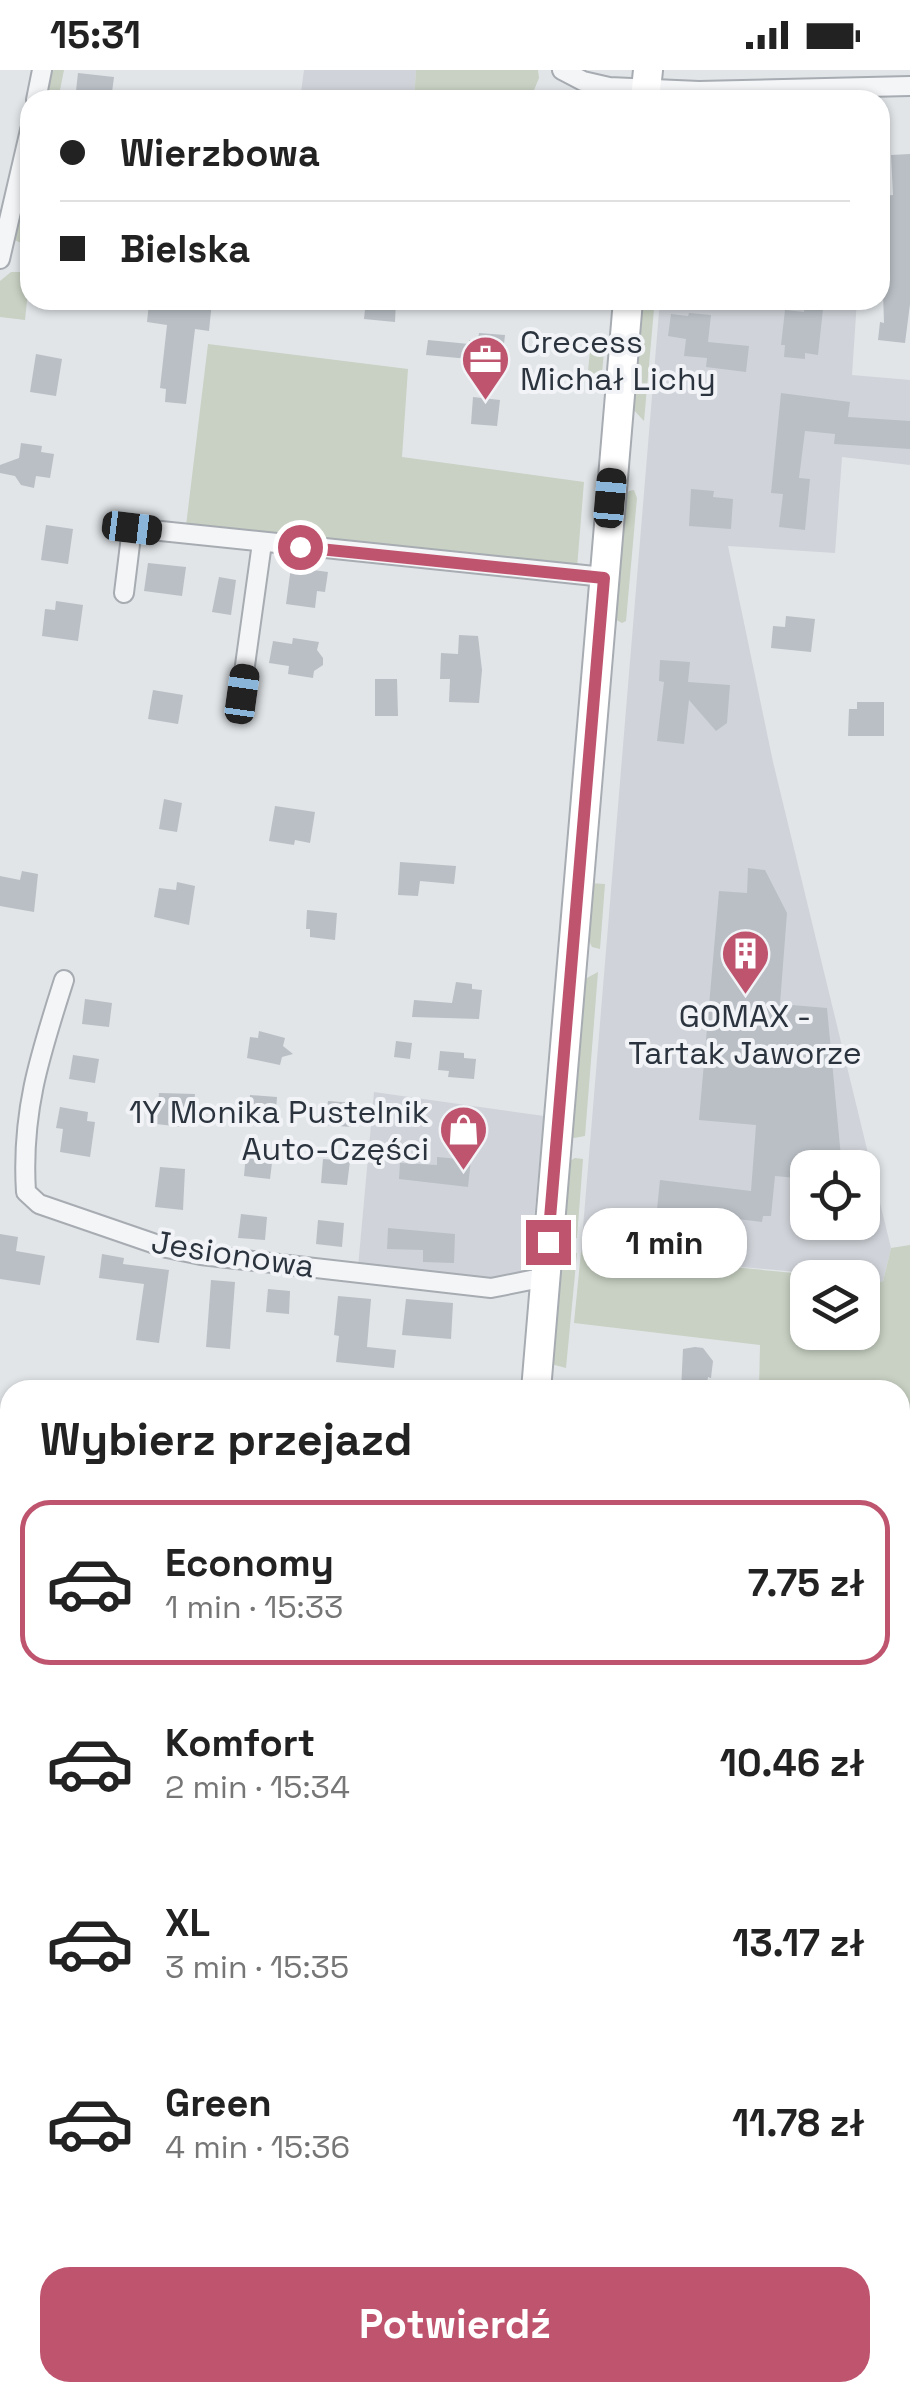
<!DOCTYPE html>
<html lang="pl">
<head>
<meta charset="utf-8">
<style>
	body { margin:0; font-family:"Space Grotesk",sans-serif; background:#f6f6f6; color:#222; height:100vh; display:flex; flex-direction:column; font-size:38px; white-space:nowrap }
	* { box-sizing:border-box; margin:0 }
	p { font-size:32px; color:#767676 }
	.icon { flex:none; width:55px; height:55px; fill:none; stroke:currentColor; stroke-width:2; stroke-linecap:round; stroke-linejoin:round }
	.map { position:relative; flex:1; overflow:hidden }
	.side { position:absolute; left:0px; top:1310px; width:910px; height:1022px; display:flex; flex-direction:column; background:#fff; border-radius:30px 30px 0 0; box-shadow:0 2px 8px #0004 }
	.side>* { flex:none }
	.banner { position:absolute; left:20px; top:20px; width:870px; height:220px; border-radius:30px; box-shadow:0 2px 8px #0004; display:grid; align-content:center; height:220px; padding:0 40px; background:#fff }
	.buttons { position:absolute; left:790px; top:1080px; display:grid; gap:20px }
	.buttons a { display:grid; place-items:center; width:90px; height:90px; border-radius:20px; background:#fff; box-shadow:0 2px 8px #0004; font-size:50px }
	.end { position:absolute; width:45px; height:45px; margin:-22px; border:12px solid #bf546f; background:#fff; box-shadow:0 0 0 5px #fff }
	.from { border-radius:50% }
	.bubble { position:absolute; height:70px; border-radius:30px; background:#fff; box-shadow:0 2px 8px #0004; font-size:32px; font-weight:800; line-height:70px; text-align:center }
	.car { position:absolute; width:30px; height:60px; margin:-30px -15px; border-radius:12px; box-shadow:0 0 8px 2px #0007; background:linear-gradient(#222 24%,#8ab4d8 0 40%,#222 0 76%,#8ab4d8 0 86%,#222 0) }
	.banner b { display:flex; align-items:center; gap:35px; height:95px; font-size:38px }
	.banner b+b { border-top:2px solid #e0e0e0 }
	.banner i { width:25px; height:25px; background:#222 }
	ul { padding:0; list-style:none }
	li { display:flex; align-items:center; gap:30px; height:165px; margin:0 20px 15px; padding:0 20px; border:5px solid transparent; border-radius:30px }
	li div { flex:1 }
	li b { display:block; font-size:38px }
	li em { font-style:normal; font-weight:800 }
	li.active { border-color:#bf546f }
	li>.icon { width:90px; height:90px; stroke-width:1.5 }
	h2 { padding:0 40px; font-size:45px; line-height:120px }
	.cta { display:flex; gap:20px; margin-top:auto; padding:20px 40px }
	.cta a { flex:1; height:115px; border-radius:30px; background:#bf546f; color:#fff; font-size:40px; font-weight:800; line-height:115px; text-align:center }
	.status { display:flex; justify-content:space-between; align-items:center; height:70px; padding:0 50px; background:#fff; direction:ltr }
	.status svg { height:28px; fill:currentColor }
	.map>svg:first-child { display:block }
	.built { fill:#d0d4da; fill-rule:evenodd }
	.green { fill:#c8d1c3 }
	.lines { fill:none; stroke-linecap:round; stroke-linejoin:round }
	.stream { stroke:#a0b5c4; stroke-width:6 }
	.building { fill:#b9bfc5 }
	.minor-casing { stroke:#a7acb2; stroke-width:22 }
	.secondary-casing { stroke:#a7acb2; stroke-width:32 }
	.minor { stroke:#f4f5f7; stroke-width:18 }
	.secondary { stroke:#fff; stroke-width:28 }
	.route { stroke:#bf546f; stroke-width:12 }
	.labels { text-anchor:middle; stroke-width:8; stroke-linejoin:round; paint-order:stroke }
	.poi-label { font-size:32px; fill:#2b343e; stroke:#f1f3f6; text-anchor:start }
	.street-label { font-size:32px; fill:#2b343e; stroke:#f1f3f6 }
</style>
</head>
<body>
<div class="status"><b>15:31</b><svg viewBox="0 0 49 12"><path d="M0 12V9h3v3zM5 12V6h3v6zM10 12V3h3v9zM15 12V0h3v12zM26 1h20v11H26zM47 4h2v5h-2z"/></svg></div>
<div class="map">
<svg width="910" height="2332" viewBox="0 0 910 2332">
	<rect width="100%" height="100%" fill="#e1e5e8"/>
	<g class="built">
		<polygon points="304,0 416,0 414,30 300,30"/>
		<path d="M660,230H857L852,305L910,310V395L842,387L835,483L728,476L773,692L891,1178L883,1212L863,1210L862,1208L581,1182ZM808,1098H862V1152H808Z"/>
		<polygon points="374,1022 544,1046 529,1201 492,1212 358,1197"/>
		<polygon points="0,2198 10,2199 10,2322 255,2322 255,2332 0,2332"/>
		<polygon points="491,2323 491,2322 652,2323 652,2332 490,2332"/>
	</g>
	<g class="green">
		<polygon points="51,0 64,0 58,30 44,30"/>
		<polygon points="416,0 538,0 539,8 530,30 414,30"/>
		<polygon points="30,99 30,173 29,177 15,170"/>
		<polygon points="11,202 30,202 25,250 0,247 0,211"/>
		<polygon points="650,236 654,239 644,351 630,336 639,243"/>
		<polygon points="591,271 605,272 600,323 586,321"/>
		<polygon points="208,274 408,299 402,387 584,412 577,498 186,456"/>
		<polygon points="634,420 637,428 626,551 622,553 613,548 624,430 629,421"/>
		<path d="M589,813L605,814L600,879L592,877C582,857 587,834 589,813Z"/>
		<polygon points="598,902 585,1066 574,1068 571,1065 583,910"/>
		<polygon points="575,1088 583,1089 577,1168 572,1169 562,1161 568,1092"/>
		<polygon points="910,1175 910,1394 900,1401 900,1320 759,1320 760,1275 574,1253 581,1182 834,1207 808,1208 808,1262 862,1262 863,1210 883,1212 891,1178"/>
		<polygon points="567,1183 577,1183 566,1298 551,1294 560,1187"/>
		<polygon points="910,1414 910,1972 900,1972 900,1421"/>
		<polygon points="900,2065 910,2067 910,2108 900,2109"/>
		<polygon points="0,2110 10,2113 10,2199 0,2198"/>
	</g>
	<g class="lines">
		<g class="stream">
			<polyline points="900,1356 910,1349"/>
			<polyline points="0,1934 10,1932"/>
			<polyline points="0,2124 10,2130"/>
		</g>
	</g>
	<g class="building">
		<polygon points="78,3 114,7 111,30 75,30"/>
		<polygon points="910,84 910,234 905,273 878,270 880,252 884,253 880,126 893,125 891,85"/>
		<polygon points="178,230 212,231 209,261 195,259 186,334 165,332 166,319 160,318 167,255 147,252 149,233 177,237"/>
		<polygon points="366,230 396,230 395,252 364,249"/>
		<polygon points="805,230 824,230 818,285 805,283 805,289 784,287 785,275 781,275 785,240 804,242"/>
		<polygon points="689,243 711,245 708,272 749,276 746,302 706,297 707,288 684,286 686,269 668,266 671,244 688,246"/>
		<polygon points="479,263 505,265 502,292 426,285 428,270 469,274 469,270 478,271"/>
		<polygon points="36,284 62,289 56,326 30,322"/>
		<polygon points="781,323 850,332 848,347 910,351 910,379 834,374 835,364 805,361 799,408 810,409 805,460 779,457 783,424 771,423"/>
		<polygon points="473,327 500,330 497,356 471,354"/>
		<polygon points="21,373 42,376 41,382 54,384 50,408 36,406 34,418 21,415 15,406 0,403 0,395 19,388"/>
		<polygon points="691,419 714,421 713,427 733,429 731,459 689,456"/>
		<polygon points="46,455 73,459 68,494 41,490"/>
		<polygon points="148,493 186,497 182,526 144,521"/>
		<polygon points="291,497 328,502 325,522 317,521 315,538 286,534"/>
		<polygon points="219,507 236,510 231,545 212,542"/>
		<polygon points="56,531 83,535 78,571 42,566 45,539 55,540"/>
		<polygon points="786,546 815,549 811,582 771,578 773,556 785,557"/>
		<polygon points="459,565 478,566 482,600 479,633 449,632 450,609 440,609 441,583 458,584"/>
		<polygon points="293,568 319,572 317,580 323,588 323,595 314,601 313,608 288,604 289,596 269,593 273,571 292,574"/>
		<polygon points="660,590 690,592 688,612 730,615 727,653 716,661 689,630 684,674 657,671 664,612 659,611"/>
		<polygon points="375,609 397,609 398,646 375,646"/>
		<polygon points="153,620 183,625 178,654 148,649"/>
		<polygon points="857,632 884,632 884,666 848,666 849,639 857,639"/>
		<polygon points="164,729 182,733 177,762 159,759"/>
		<polygon points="275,736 315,742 310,773 295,770 294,775 269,771"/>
		<polygon points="400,792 456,796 454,814 420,811 418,826 398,825"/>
		<polygon points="748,798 765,800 787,843 780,934 827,938 842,1098 808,1098 807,1109 775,1106 771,1146 763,1146 762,1152 657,1139 660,1110 751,1121 756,1055 699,1050 719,821 747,823"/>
		<polygon points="22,801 38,804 34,842 0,836 0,806 20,810"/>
		<polygon points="177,812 195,816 189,855 154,847 159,818 176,820"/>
		<polygon points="307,840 337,843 335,870 310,867 310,859 306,859"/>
		<polygon points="456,912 472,914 472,919 482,920 479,949 412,947 414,930 452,933"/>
		<polygon points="85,929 112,933 109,957 82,954"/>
		<polygon points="259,961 285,968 283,976 293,984 282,987 280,995 247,988 250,967 258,968"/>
		<polygon points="396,971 412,973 410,989 394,987"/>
		<polygon points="440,981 464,983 464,988 476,989 474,1009 448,1007 449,1001 438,1000"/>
		<polygon points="73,985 99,989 95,1013 69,1009"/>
		<polygon points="159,1023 195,1024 193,1042 184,1041 183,1057 156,1054"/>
		<polygon points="250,1025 277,1027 275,1051 248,1049"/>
		<polygon points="328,1031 354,1033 352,1057 325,1055"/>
		<polygon points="60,1037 88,1042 87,1051 95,1052 90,1087 60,1082 63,1059 56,1058"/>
		<polygon points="246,1083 273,1085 270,1109 244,1106"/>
		<polygon points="437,1087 471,1090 468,1117 399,1109 400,1093 437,1095"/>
		<polygon points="323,1089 350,1091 347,1115 321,1113"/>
		<polygon points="160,1097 185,1099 183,1140 155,1137"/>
		<polygon points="241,1144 267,1147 265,1170 238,1168"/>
		<polygon points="318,1150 344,1153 342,1177 316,1174"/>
		<polygon points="388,1158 455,1164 454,1193 423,1192 423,1180 387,1179"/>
		<polygon points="0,1164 18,1167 16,1181 45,1186 40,1215 0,1209"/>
		<polygon points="102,1184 124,1188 123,1194 169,1200 159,1273 136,1270 144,1214 99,1208"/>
		<polygon points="211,1210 235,1212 230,1279 206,1277"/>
		<polygon points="268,1219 290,1221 289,1244 266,1242"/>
		<polygon points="338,1226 371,1229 367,1277 396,1280 394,1298 336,1292 339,1266 334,1265"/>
		<polygon points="406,1229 453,1233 451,1269 402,1265"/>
		<polygon points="695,1277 703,1278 713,1291 711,1308 708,1307 706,1320 681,1320 683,1279"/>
	</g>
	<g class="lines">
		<defs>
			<g id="minor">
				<polyline points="562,0 583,11 609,17 699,21 910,16"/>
				<polyline points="36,30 42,0"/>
				<polyline points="0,189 30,60"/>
				<polyline points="124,523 132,458 604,507"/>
				<polyline points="241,624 262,473"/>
				<path d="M64,910C40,985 21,1042 26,1122L39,1134L167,1178L201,1185L491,1218L546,1207"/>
				<polyline points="900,1413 910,1406"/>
			</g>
			<g id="secondary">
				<polyline points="645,30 648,0"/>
				<polyline points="536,1320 628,230"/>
				<polyline points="453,2332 454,2322"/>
			</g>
		</defs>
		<use href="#minor" class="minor-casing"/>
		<use href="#secondary" class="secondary-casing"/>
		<use href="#minor" class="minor"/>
		<use href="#secondary" class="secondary"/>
	</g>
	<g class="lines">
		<polyline class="route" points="300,477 604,508 548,1172"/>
	</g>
	<defs>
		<symbol id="office-pin" viewBox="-11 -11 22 30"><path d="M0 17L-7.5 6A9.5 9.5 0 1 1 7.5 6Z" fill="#bf546f" stroke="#f1f3f6"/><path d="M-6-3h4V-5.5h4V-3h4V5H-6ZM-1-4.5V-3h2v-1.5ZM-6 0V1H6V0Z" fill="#fff"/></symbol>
		<symbol id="building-pin" viewBox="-11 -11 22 30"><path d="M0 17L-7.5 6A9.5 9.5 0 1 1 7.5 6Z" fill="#bf546f" stroke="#f1f3f6"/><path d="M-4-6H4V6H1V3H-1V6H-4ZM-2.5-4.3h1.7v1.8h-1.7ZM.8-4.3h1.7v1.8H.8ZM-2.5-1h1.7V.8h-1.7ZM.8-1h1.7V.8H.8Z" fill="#fff"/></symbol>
		<symbol id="shop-pin" viewBox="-11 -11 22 30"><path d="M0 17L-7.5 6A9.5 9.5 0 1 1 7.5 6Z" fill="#bf546f" stroke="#f1f3f6"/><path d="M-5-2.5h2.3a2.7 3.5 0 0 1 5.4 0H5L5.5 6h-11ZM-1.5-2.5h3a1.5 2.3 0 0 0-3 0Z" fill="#fff"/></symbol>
	</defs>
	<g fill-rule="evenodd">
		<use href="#office-pin" x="458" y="262" width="55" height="75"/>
		<use href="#building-pin" x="718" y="856" width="55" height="75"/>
		<use href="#shop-pin" x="436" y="1032" width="55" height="75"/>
	</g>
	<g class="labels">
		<g class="poi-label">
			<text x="520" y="283">Crecess<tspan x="520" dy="37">Michał Lichy</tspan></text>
			<text x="745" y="957" text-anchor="middle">GOMAX -<tspan x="745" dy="37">Tartak Jaworze</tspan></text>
			<text x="429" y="1053" text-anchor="end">1Y Monika Pustelnik<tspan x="429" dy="37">Auto-Części</tspan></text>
		</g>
		<g class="street-label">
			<text transform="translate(233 1184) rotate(9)" y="11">Jesionowa</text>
		</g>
	</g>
</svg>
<div class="buttons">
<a><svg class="icon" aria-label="locate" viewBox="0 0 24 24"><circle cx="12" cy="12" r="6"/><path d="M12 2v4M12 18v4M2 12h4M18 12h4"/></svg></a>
<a><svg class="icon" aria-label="layers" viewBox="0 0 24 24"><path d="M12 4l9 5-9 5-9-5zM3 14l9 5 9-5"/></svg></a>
</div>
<i class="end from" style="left:300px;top:477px"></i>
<i class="end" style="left:548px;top:1172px"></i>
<div class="bubble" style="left:582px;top:1138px;width:165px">1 min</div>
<i class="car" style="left:610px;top:428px;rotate:5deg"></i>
<i class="car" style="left:132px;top:458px;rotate:97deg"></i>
<i class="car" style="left:242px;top:624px;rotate:8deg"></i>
<div class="banner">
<b><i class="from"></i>Wierzbowa</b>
<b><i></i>Bielska</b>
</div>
<section class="side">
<h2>Wybierz przejazd</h2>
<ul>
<li class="active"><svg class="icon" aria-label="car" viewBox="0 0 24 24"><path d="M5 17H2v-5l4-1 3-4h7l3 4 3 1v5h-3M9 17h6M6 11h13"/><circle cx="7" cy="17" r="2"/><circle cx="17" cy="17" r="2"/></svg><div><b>Economy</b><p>1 min · 15:33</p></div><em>7.75 zł</em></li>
<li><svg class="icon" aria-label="car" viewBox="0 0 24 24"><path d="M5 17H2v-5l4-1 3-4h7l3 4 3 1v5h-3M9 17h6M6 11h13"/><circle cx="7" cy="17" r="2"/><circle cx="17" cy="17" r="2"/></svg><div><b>Komfort</b><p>2 min · 15:34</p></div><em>10.46 zł</em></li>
<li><svg class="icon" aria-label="car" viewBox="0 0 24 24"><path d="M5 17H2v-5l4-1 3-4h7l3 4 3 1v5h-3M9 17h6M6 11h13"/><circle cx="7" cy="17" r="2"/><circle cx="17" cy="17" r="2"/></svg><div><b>XL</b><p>3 min · 15:35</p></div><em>13.17 zł</em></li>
<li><svg class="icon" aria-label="car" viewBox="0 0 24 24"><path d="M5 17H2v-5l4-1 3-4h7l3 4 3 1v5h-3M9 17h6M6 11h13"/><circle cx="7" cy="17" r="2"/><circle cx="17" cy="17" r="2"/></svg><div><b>Green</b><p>4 min · 15:36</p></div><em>11.78 zł</em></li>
</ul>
<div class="cta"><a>Potwierdź</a></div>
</section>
</div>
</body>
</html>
